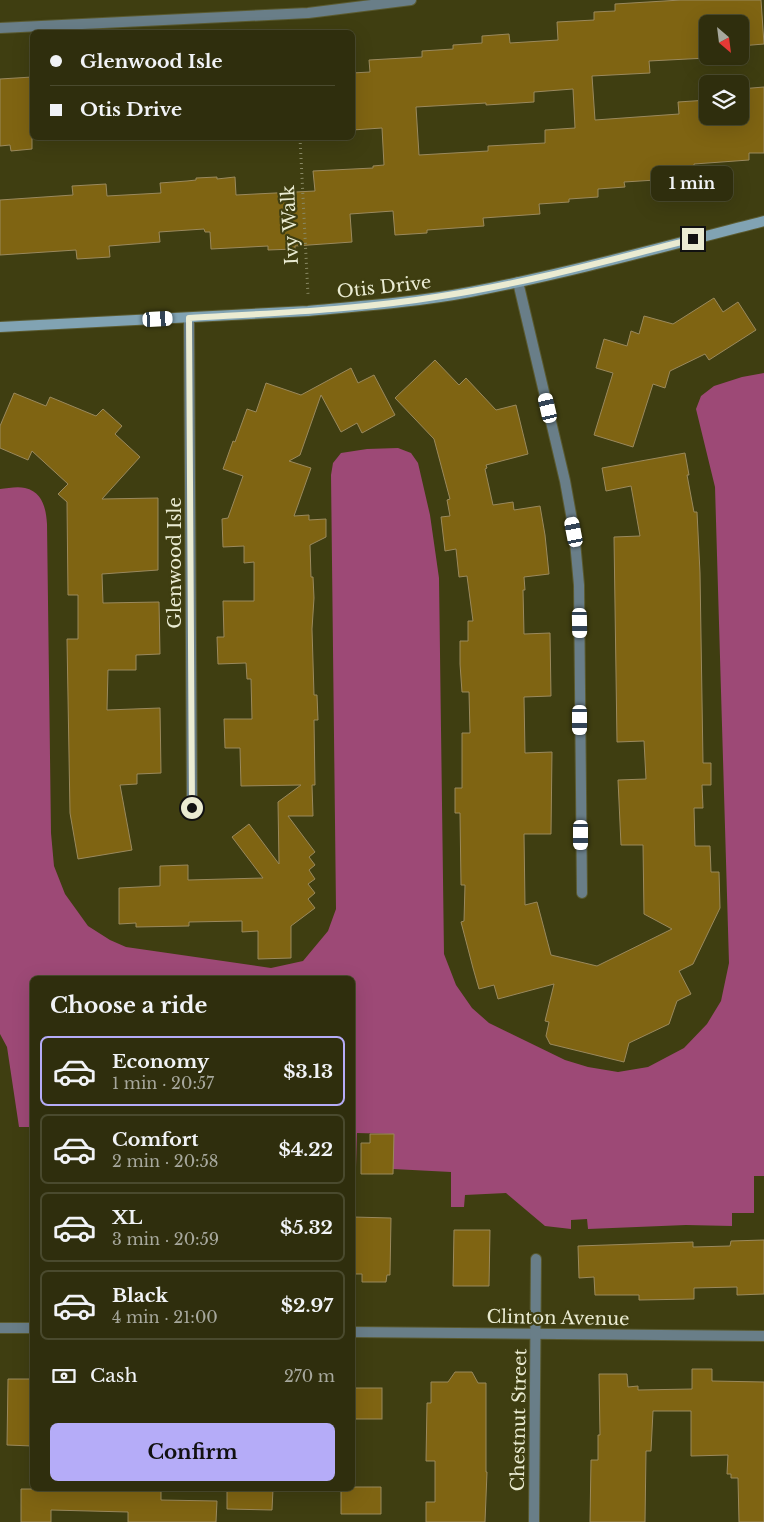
<!DOCTYPE html>
<html lang="en">
<head>
<meta charset="utf-8">
<style>
	body { margin:0; font-family:"Libre Baskerville",serif; background:#373616; color:#f1f3f6; height:100vh; display:flex; flex-direction:column; font-size:19px; white-space:nowrap }
	* { box-sizing:border-box; margin:0 }
	p { font-size:16px; color:#a7a89d }
	.icon { flex:none; width:28px; height:28px; fill:none; stroke:currentColor; stroke-width:2; stroke-linecap:round; stroke-linejoin:round }
	.map { position:relative; flex:1; overflow:hidden }
	.drawer { position:absolute; left:30px; top:976px; width:325px; height:515px; display:flex; flex-direction:column; background:#2f2e0d; border-radius:8px; box-shadow:0 5px 20px #0002,0 0 0 1px #4a4a2e }
	.drawer>* { flex:none }
	.hud { position:absolute; left:30px; top:30px; width:325px; height:110px; border-radius:8px; box-shadow:0 5px 20px #0002,0 0 0 1px #4a4a2e; display:grid; align-content:center; height:110px; padding:0 20px; background:#2f2e0d }
	.needle { width:32px; rotate:152deg }
	.controls { position:absolute; left:699px; top:15px; display:grid; gap:10px }
	.controls a { display:grid; place-items:center; width:50px; height:50px; border-radius:8px; background:#2f2e0d; box-shadow:0 5px 20px #0002,0 0 0 1px #4a4a2e; font-size:25px }
	.end { position:absolute; width:22px; height:22px; margin:-11px; border:6px solid #eaebd2; background:#111; box-shadow:0 0 0 2px #111 }
	.from { border-radius:50% }
	.bubble { position:absolute; height:35px; border-radius:8px; background:#2f2e0d; box-shadow:0 5px 20px #0002,0 0 0 1px #4a4a2e; font-size:16px; font-weight:700; line-height:35px; text-align:center }
	.car { position:absolute; width:15px; height:30px; margin:-15px -8px; border-radius:6px; box-shadow:0 0 4px 1px #0007; background:linear-gradient(#fff 24%,#345 0 40%,#fff 0 76%,#345 0 86%,#fff 0) }
	.hud b { display:flex; align-items:center; gap:18px; height:48px; font-size:19px }
	.hud b+b { border-top:1px solid #4a4a2e }
	.hud i { width:12px; height:12px; background:#f1f3f6 }
	ul { padding:0; list-style:none }
	li { display:flex; align-items:center; gap:15px; height:70px; margin:0 10px 8px; padding:0 10px; border:2px solid #4a4a2e; border-radius:8px }
	li div { flex:1 }
	li b { display:block; font-size:19px }
	li em { font-style:normal; font-weight:700 }
	li.on { border-color:#b5acf8 }
	li>.icon { width:45px; height:45px; stroke-width:1.5 }
	h2 { padding:0 20px; font-size:22px; line-height:60px }
	.pay { display:flex; align-items:center; gap:12px; height:55px; padding:0 20px; font-size:19px }
	.pay p { margin-inline-start:auto }
	.cta { display:flex; gap:10px; margin-top:auto; padding:10px 20px }
	.cta a { flex:1; height:58px; border-radius:8px; background:#b5acf8; color:#111; font-size:20px; font-weight:700; line-height:58px; text-align:center }
	.map>svg:first-child { display:block }
	.water { fill:#9d4976 }
	.building { fill:#7f6412; stroke:#9a895d; fill-rule:evenodd }
	.lines { fill:none; stroke-linecap:round; stroke-linejoin:round }
	.street-casing { stroke:#5a5a30; stroke-width:12 }
	.secondary-casing { stroke:#5a5a30; stroke-width:12 }
	.path { stroke:#898964; stroke-width:3; stroke-dasharray:1 4; stroke-linecap:butt }
	.street { stroke:#697e88; stroke-width:10 }
	.secondary { stroke:#81a3b3; stroke-width:10 }
	.route { stroke:#eaebd2; stroke-width:6 }
	.labels { text-anchor:middle; stroke-width:4.5; stroke-linejoin:round; paint-order:stroke }
	.street-label { font-size:18px; fill:#eaebd2; stroke:#3f3e11 }
</style>
</head>
<body>
<div class="map">
<svg width="764" height="1522" viewBox="0 0 764 1522">
	<rect width="100%" height="100%" fill="#3f3e11"/>
	<path class="water" d="M764,373V1176H754V1213H732V1226L686,1225L588,1229L587,1219L571,1220V1229L545,1226L506,1193L465,1195L464,1207H451V1172L393,1169V1134L357,1133L356,1167H353L352,979H32V1127H19L7,1047L0,1034V489C8,488 18,486 25,488C43,492 46,509 47,524L51,833L54,866L65,894L88,926L110,940L126,947L271,968L303,961L328,931L336,909L331,475L333,463L341,453L367,449L398,448L411,453L418,463L430,515L439,578L444,954L456,985L472,1008L489,1023L565,1060L588,1067L618,1072L648,1067L684,1048L707,1024L721,1001L729,963L715,487L696,409L701,396L714,386L742,377Z"/>
	<g class="building">
		<path d="M681,0H761L764,44L740,46V24H708L707,58L649,61L650,73L592,76L595,120L679,114L678,102L708,100V116H740V89L764,87V153H749V160L694,164V169H687V171L656,174V180L624,182L625,187L598,189V197L569,199V202L539,204L540,214L483,218L484,226L427,230V233L395,235L393,211L350,214L352,242L295,246V249L268,250V246L211,249L210,232H205L204,229L159,232L160,242L109,246L110,257L77,259L76,250L0,255V200L73,195L72,186L106,184L107,196L161,193L160,183L187,181L196,180V178L217,177V179L235,177L236,195L315,191L313,171L373,168V166L384,165L382,128L352,130V73L370,72L369,60L422,57V51L453,49V45L482,43V36L509,34L510,43L558,40L557,22L594,20V12L615,11V4ZM573,89L575,128L545,130V143L488,146V151L419,155L416,107L486,103V105L534,102V92Z"/>
		<polygon points="32,77 32,149 11,151 10,145 0,146 0,79"/>
		<polygon points="714,298 723,312 738,302 756,330 709,360 705,354 670,371 665,388 653,384 633,447 594,435 613,373 596,368 604,339 627,346 631,331 639,334 644,316 673,324"/>
		<polygon points="435,360 459,385 466,378 496,410 516,405 528,454 486,465 487,468 485,469 493,505 513,502 514,510 540,506 545,535 549,574 524,577 525,590 523,590 524,634 550,633 551,696 524,697 525,753 552,752 551,834 524,834 525,905 537,902 551,955 597,966 672,929 644,914 643,845 621,845 618,780 646,779 644,741 617,742 614,537 640,536 631,486 606,491 602,468 685,453 689,475 687,475 694,512 697,512 700,573 703,763 711,763 711,785 702,785 703,808 694,808 695,846 710,846 711,872 719,872 720,908 693,964 679,971 691,994 677,1001 669,1024 629,1043 624,1062 550,1044 546,1036 549,1022 545,1021 554,984 498,999 494,985 479,989 473,968 461,922 464,921 465,885 461,885 460,813 455,813 455,788 462,788 462,733 470,733 469,692 462,692 460,664 460,641 468,641 468,621 473,621 467,576 459,577 456,549 445,551 441,517 450,516 447,500 450,499 434,439 395,398"/>
		<polygon points="351,368 358,383 374,375 395,415 362,433 357,423 341,432 321,395 300,455 289,461 311,468 294,516 309,515 309,520 326,519 326,537 310,545 311,577 313,577 314,598 312,629 314,695 317,695 318,720 314,720 315,785 312,785 313,816 288,816 315,852 309,857 315,865 309,870 315,879 308,884 315,893 308,899 315,908 291,926 291,958 258,959 258,931 242,932 242,921 189,922 189,926 136,927 136,923 119,924 119,888 160,886 160,866 188,865 188,880 263,878 232,837 249,824 279,864 278,802 301,785 241,786 240,748 225,748 224,719 252,719 251,679 247,679 246,663 218,664 217,637 224,637 223,601 254,601 254,562 244,563 244,546 223,547 222,519 228,518 243,476 223,469 233,441 235,442 247,409 256,412 266,383 301,395"/>
		<polygon points="14,393 46,406 50,397 96,416 103,409 122,426 115,434 140,457 102,499 158,498 158,570 102,574 103,603 159,602 160,654 136,655 136,670 108,670 107,710 160,708 161,773 137,774 137,784 120,785 132,850 78,859 70,813 67,639 78,639 78,595 68,595 67,502 58,494 68,484 32,451 28,460 0,448 0,426"/>
		<polygon points="370,1134 394,1134 393,1174 361,1174 361,1143 370,1143"/>
		<polygon points="353,1217 391,1218 390,1275 387,1275 386,1282 362,1282 362,1274 352,1274"/>
		<polygon points="454,1230 490,1230 489,1286 453,1286"/>
		<polygon points="764,1240 764,1294 737,1295 737,1287 694,1288 694,1299 639,1300 639,1295 595,1295 594,1277 579,1278 578,1246 693,1242 693,1247 730,1246 731,1241"/>
		<polygon points="692,1369 712,1369 712,1381 764,1382 764,1522 739,1522 738,1478 731,1478 731,1474 727,1474 728,1455 691,1456 691,1411 653,1411 651,1451 646,1451 645,1522 590,1522 591,1460 598,1460 598,1435 600,1435 599,1374 627,1374 628,1387 638,1386 638,1390 692,1389"/>
		<polygon points="455,1372 472,1372 478,1383 486,1383 486,1472 487,1472 485,1522 426,1522 426,1502 435,1502 435,1461 426,1461 427,1403 431,1403 431,1382 448,1382"/>
		<polygon points="8,1379 32,1379 32,1446 7,1445"/>
		<rect x="352" y="1388" width="30" height="31"/>
		<polygon points="352,1487 381,1487 381,1514 341,1514 341,1489 352,1489"/>
		<polygon points="21,1489 161,1489 161,1500 217,1501 216,1522 128,1522 128,1512 51,1510 51,1522 21,1522"/>
		<polygon points="227,1489 273,1489 272,1510 227,1509"/>
	</g>
	<g class="lines">
		<defs>
			<g id="street">
				<polyline points="0,28 308,13 411,0"/>
				<polyline points="518,282 565,481 574,531 579,585 582,893"/>
				<polyline points="189,318 192,808"/>
				<polyline points="0,1328 32,1328"/>
				<polyline points="352,1332 764,1336"/>
				<polyline points="534,1522 536,1259"/>
			</g>
			<path id="secondary" d="M0,327L308,311C362,306 417,302 470,292C569,273 666,246 764,221"/>
		</defs>
		<use href="#street" class="street-casing"/>
		<use href="#secondary" class="secondary-casing"/>
		<polyline class="path" points="300,138 308,295"/>
		<use href="#street" class="street"/>
		<use href="#secondary" class="secondary"/>
	</g>
	<g class="lines">
		<path class="route" d="M192,808L189,318C274,313 358,310 442,296C527,283 610,260 693,239"/>
	</g>
	<g class="labels">
		<g class="street-label">
			<text transform="translate(290 225) rotate(-93)" y="6">Ivy Walk</text>
			<text transform="translate(384 287) rotate(-6)" y="6">Otis Drive</text>
			<text transform="translate(175 563) rotate(-90)" y="6">Glenwood Isle</text>
			<text transform="translate(558 1318) rotate(1)" y="6">Clinton Avenue</text>
			<text transform="translate(519 1420) rotate(-89)" y="6">Chestnut Street</text>
		</g>
	</g>
</svg>
<div class="controls">
<a><svg class="needle" viewBox="-14 -14 28 28"><path d="M0-13l5 13h-10z" fill="#e53935"/><path d="M0 13l5-13h-10z" fill="#a7a89d"/></svg></a>
<a><svg class="icon" aria-label="layers" viewBox="0 0 24 24"><path d="M12 4l9 5-9 5-9-5zM3 14l9 5 9-5"/></svg></a>
</div>
<i class="end from" style="left:192px;top:808px"></i>
<i class="end" style="left:693px;top:239px"></i>
<div class="bubble" style="left:651px;top:166px;width:82px">1 min</div>
<i class="car" style="left:158px;top:319px;rotate:87deg"></i>
<i class="car" style="left:548px;top:408px;rotate:347deg"></i>
<i class="car" style="left:574px;top:532px;rotate:349deg"></i>
<i class="car" style="left:580px;top:623px;rotate:179deg"></i>
<i class="car" style="left:580px;top:720px;rotate:180deg"></i>
<i class="car" style="left:581px;top:835px;rotate:180deg"></i>
<div class="hud">
<b><i class="from"></i>Glenwood Isle</b>
<b><i></i>Otis Drive</b>
</div>
<section class="drawer">
<h2>Choose a ride</h2>
<ul>
<li class="on"><svg class="icon" aria-label="car" viewBox="0 0 24 24"><path d="M5 17H2v-5l4-1 3-4h7l3 4 3 1v5h-3M9 17h6M6 11h13"/><circle cx="7" cy="17" r="2"/><circle cx="17" cy="17" r="2"/></svg><div><b>Economy</b><p>1 min · 20:57</p></div><em>$3.13</em></li>
<li><svg class="icon" aria-label="car" viewBox="0 0 24 24"><path d="M5 17H2v-5l4-1 3-4h7l3 4 3 1v5h-3M9 17h6M6 11h13"/><circle cx="7" cy="17" r="2"/><circle cx="17" cy="17" r="2"/></svg><div><b>Comfort</b><p>2 min · 20:58</p></div><em>$4.22</em></li>
<li><svg class="icon" aria-label="car" viewBox="0 0 24 24"><path d="M5 17H2v-5l4-1 3-4h7l3 4 3 1v5h-3M9 17h6M6 11h13"/><circle cx="7" cy="17" r="2"/><circle cx="17" cy="17" r="2"/></svg><div><b>XL</b><p>3 min · 20:59</p></div><em>$5.32</em></li>
<li><svg class="icon" aria-label="car" viewBox="0 0 24 24"><path d="M5 17H2v-5l4-1 3-4h7l3 4 3 1v5h-3M9 17h6M6 11h13"/><circle cx="7" cy="17" r="2"/><circle cx="17" cy="17" r="2"/></svg><div><b>Black</b><p>4 min · 21:00</p></div><em>$2.97</em></li>
</ul>
<div class="pay"><svg class="icon" aria-label="cash" viewBox="0 0 24 24"><path d="M3 7h18v10H3z"/><circle cx="12" cy="12" r="2"/></svg>Cash<p>270 m</p></div>
<div class="cta"><a>Confirm</a></div>
</section>
</div>
</body>
</html>
